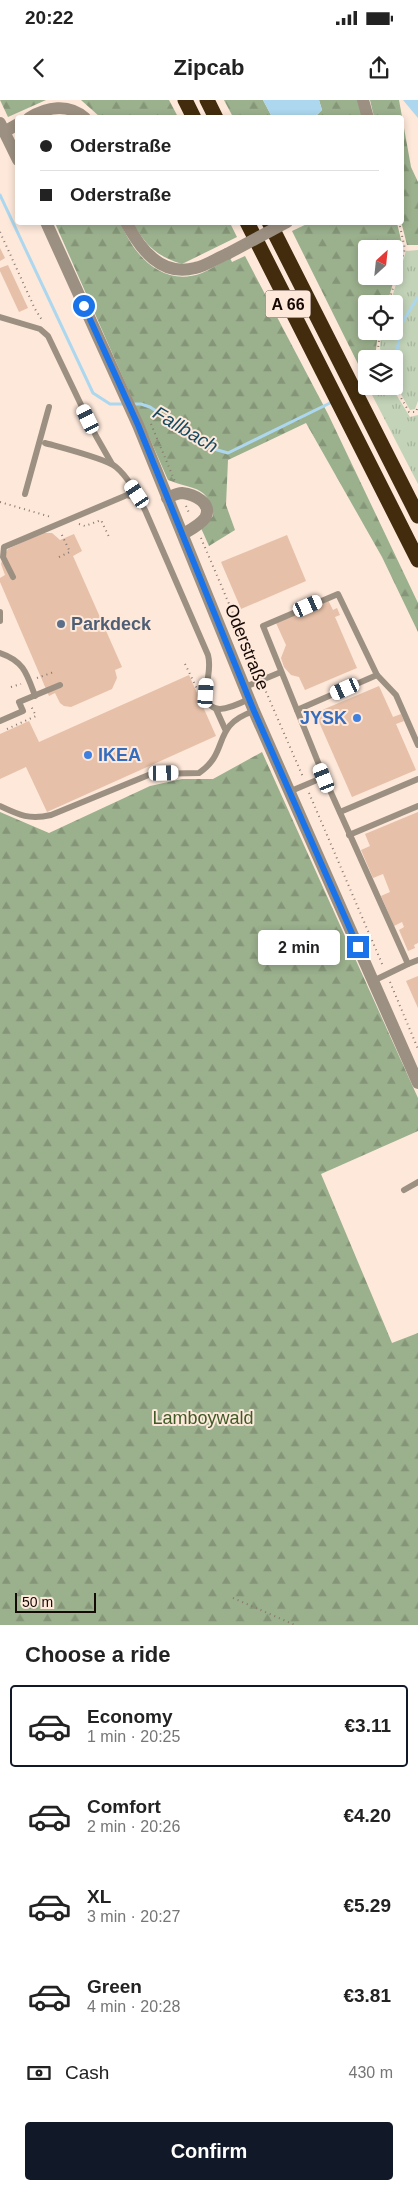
<!DOCTYPE html>
<html lang="en">
<head>
<meta charset="utf-8">
<style>
	body { margin:0; font-family:Arial,sans-serif; background:#f2f2f2; color:#222; height:100vh; display:flex; flex-direction:column; font-size:19px; white-space:nowrap }
	* { box-sizing:border-box; margin:0 }
	p { font-size:16px; color:#767676 }
	.icon { flex:none; width:28px; height:28px; fill:none; stroke:currentColor; stroke-width:2; stroke-linecap:round; stroke-linejoin:round }
	.map { position:relative; height:1525px; overflow:hidden }
	.sheet { display:flex; flex-direction:column; background:#fff; flex:1 }
	.sheet>* { flex:none }
	.banner { position:absolute; left:15px; top:15px; width:389px; height:110px; border-radius:5px; box-shadow:0 2px 8px #0003; display:grid; align-content:center; height:110px; padding:0 25px; background:#fff }
	.needle { width:32px; rotate:27deg }
	.tools { position:absolute; left:358px; top:140px; display:grid; gap:10px }
	.tools a { display:grid; place-items:center; width:45px; height:45px; border-radius:5px; background:#fff; box-shadow:0 2px 8px #0003; font-size:25px }
	.scale { position:absolute; left:15px; bottom:12px; width:81px; box-sizing:border-box; padding-left:5px; border:2px solid #140904; border-top:0; font-size:14px; line-height:18px; white-space:nowrap; color:#140904; -webkit-text-stroke:4px #fde8da; paint-order:stroke }
	.end { position:absolute; width:22px; height:22px; margin:-11px; border:6px solid #1a73e8; background:#fff; box-shadow:0 0 0 2px #fff }
	.from { border-radius:50% }
	.bubble { position:absolute; height:35px; border-radius:5px; background:#fff; box-shadow:0 2px 8px #0003; font-size:16px; font-weight:700; line-height:35px; text-align:center }
	.car { position:absolute; width:15px; height:30px; margin:-15px -8px; border-radius:6px; box-shadow:0 0 4px 1px #0007; background:linear-gradient(#fff 24%,#345 0 40%,#fff 0 76%,#345 0 86%,#fff 0) }
	.banner b { display:flex; align-items:center; gap:18px; height:48px; font-size:19px }
	.banner b+b { border-top:1px solid #e0e0e0 }
	.banner i { width:12px; height:12px; background:#222 }
	ul { padding:0; list-style:none }
	li { display:flex; align-items:center; gap:15px; height:82px; margin:0 10px 8px; padding:0 15px; border:2px solid transparent; border-radius:5px }
	li div { flex:1 }
	li b { display:block; font-size:19px }
	li em { font-style:normal; font-weight:700 }
	li.selected { border-color:#111827 }
	li>.icon { width:45px; height:45px; stroke-width:1.5 }
	h2 { padding:0 25px; font-size:22px; line-height:60px }
	.pay { display:flex; align-items:center; gap:12px; height:55px; padding:0 25px; font-size:19px }
	.pay p { margin-inline-start:auto }
	.cta { display:flex; gap:10px; margin-top:auto; padding:10px 25px }
	.cta a { flex:1; height:58px; border-radius:5px; background:#111827; color:#fff; font-size:20px; font-weight:700; line-height:58px; text-align:center }
	.status { display:flex; justify-content:space-between; align-items:center; height:35px; padding:0 25px; background:#fff; direction:ltr }
	.status svg { height:14px; fill:currentColor }
	header { display:flex; justify-content:space-between; align-items:center; height:65px; padding:0 25px; background:#fff; font-size:22px; font-weight:700 }
	.map>svg:first-child { display:block }
	.grass { fill:url(#grass-tufts) }
	.forest { fill:url(#forest-firs); fill-rule:evenodd }
	.water { fill:#acd7ee }
	.lines { fill:none; stroke-linecap:round; stroke-linejoin:round }
	.stream { stroke:#acd7ee; stroke-width:3 }
	.building { fill:#e6c0a8 }
	.path { stroke:#897970; stroke-width:2; stroke-dasharray:1 4; stroke-linecap:butt }
	.service { stroke:#9c9082; stroke-width:6 }
	.minor { stroke:#9c9082; stroke-width:12 }
	.tertiary { stroke:#9c9082; stroke-width:12 }
	.motorway { stroke:#422c0d; stroke-width:15 }
	.minor-bridge { stroke:#9c9082; stroke-width:12 }
	.route { stroke:#1a73e8; stroke-width:6 }
	.service-dot { fill:#5c6f8a; stroke:#fde8da; stroke-width:2 }
	.shop-dot { fill:#3f7fe0; stroke:#fde8da; stroke-width:2 }
	.labels { text-anchor:middle; stroke-width:4; stroke-linejoin:round; paint-order:stroke }
	.shield { fill:#fde8da; stroke:#5a4c44; stroke-width:1 }
	.shield-label { font-size:16px; font-weight:bold; fill:#140904 }
	.service-label { font-size:18px; font-weight:bold; fill:#4e5e75; stroke:#fde8da; text-anchor:start }
	.street-label { font-size:18px; fill:#140904; stroke:#fde8da }
	.shop-label { font-size:18px; font-weight:bold; fill:#366cbe; stroke:#fde8da; text-anchor:end }
	.park-label { font-size:18px; fill:#3e5b27; stroke:#fde8da }
	.water-label { font-size:19px; font-style:italic; fill:#144b62; stroke:#fde8da }
</style>
</head>
<body>
<div class="status"><b>20:22</b><svg viewBox="0 0 49 12"><path d="M0 12V9h3v3zM5 12V6h3v6zM10 12V3h3v9zM15 12V0h3v12zM26 1h20v11H26zM47 4h2v5h-2z"/></svg></div>
<header><svg class="icon" aria-label="back" viewBox="0 0 24 24"><path d="M15 5l-7 7 7 7"/></svg>Zipcab<svg class="icon" aria-label="share" viewBox="0 0 24 24"><path d="M12 15V3M7 8l5-5 5 5M5 13v7h14v-7"/></svg></header>
<div class="map">
<svg width="418" height="1525" viewBox="0 0 418 1525">
	<defs>
		<pattern id="grass-tufts" width="24" height="20" patternUnits="userSpaceOnUse" patternTransform="scale(1.25)"><rect width="24" height="20" fill="#c2d3b8"/><path d="M3 7l-1-3M5 7V3M7 7l1-3M15 17l-1-3M17 17v-4M19 17l1-3" fill="none" stroke="#a6b49d"/></pattern>
		<pattern id="forest-firs" width="22" height="20" patternUnits="userSpaceOnUse" patternTransform="scale(1.25)"><rect width="22" height="20" fill="#9bb08d"/><path d="M5 1l3.5 6h-7zM16 11l3.5 6h-7z" fill="#859678"/></pattern>
	</defs>
	<rect width="100%" height="100%" fill="#fde8da"/>
	<g class="grass">
		<polygon points="418,150 418,301 415,309 410,310 394,282 394,259 382,259 380,248 381,231 394,231 394,204 390,204 406,151"/>
		<polygon points="379,286 391,286 410,317 418,315 418,384 370,291"/>
	</g>
	<g class="forest">
		<polygon points="0,0 46,0 8,17"/>
		<polygon points="81,0 169,0 178,17 100,17"/>
		<polygon points="224,0 263,0 272,17 233,17"/>
		<polygon points="319,0 360,0 364,18 314,18 322,10"/>
		<polygon points="370,0 399,0 411,67 418,82 418,145 407,145 401,121 401,18 374,17"/>
		<path d="M55,123H121C133,155 163,188 202,173C211,169 220,163 230,158L232,162L245,156L328,314L418,503V532L382,457L306,323L228,360L226,405L235,430L209,446L201,428L213,416C209,385 193,390 168,380Z"/>
		<path d="M132,123H230L237,137L182,164C154,155 148,146 132,123Z"/>
		<path d="M309,123H397L403,148L387,204H366V231H378L376,250L379,259H366L365,278L292,131ZM366,149H394V176H366Z"/>
		<polygon points="262,652 418,998 418,1031 321,1074 392,1243 418,1233 418,1525 0,1525 0,712 49,733 150,686 182,679 213,679"/>
	</g>
	<g class="water">
		<polygon points="263,0 319,0 322,10 314,17 272,17"/>
		<polygon points="403,0 418,0 418,18"/>
	</g>
	<g class="lines">
		<g class="stream">
			<polyline points="0,95 93,293 110,304 125,304"/>
			<polyline points="394,264 403,221 418,197"/>
			<polyline points="358,289 366,285"/>
			<polyline points="131,304 141,304 150,307 214,349 228,353 332,302"/>
		</g>
	</g>
	<g class="building">
		<polygon points="0,148 5,158 0,161"/>
		<polygon points="8,165 28,208 19,212 0,171 0,168"/>
		<polygon points="42,433 52,433 60,440 74,434 82,451 73,456 122,567 115,570 117,578 112,589 71,607 64,606 60,603 55,593 49,596 0,482 0,478 5,475 1,464 3,457 8,449"/>
		<polygon points="287,435 306,481 241,509 221,462"/>
		<polygon points="328,500 333,510 337,508 340,515 335,517 357,568 305,590 299,577 291,575 284,567 281,558 286,545 276,523"/>
		<polygon points="189,575 216,636 47,712 26,667 0,679 0,634 29,621 39,642"/>
		<polygon points="379,586 393,617 401,614 404,621 396,624 416,670 352,697 315,613"/>
		<polygon points="418,712 418,843 414,845 415,848 408,851 399,830 404,827 402,822 394,826 381,796 390,792 383,774 373,778 361,750 370,746 365,734"/>
		<polygon points="418,876 418,908 406,881"/>
	</g>
	<g class="lines">
		<g class="path">
			<polyline points="0,132 35,209 42,220"/>
			<polyline points="388,204 405,149 399,122"/>
			<polyline points="380,231 378,249 381,259"/>
			<polyline points="394,285 409,312 416,312 418,306"/>
			<polyline points="151,324 176,384"/>
			<polyline points="0,402 51,417"/>
			<polyline points="186,406 190,415"/>
			<polyline points="79,424 85,426 101,420 109,437"/>
			<polyline points="201,438 258,572"/>
			<polyline points="59,457 70,452 61,433"/>
			<polyline points="185,564 198,591"/>
			<polyline points="37,578 54,572"/>
			<polyline points="11,587 21,584"/>
			<polyline points="264,587 303,677"/>
			<polyline points="7,629 36,616 31,606"/>
			<polyline points="309,693 383,866"/>
			<polyline points="390,882 418,949"/>
			<polyline points="233,1498 295,1525"/>
		</g>
		<g class="service">
			<polyline points="0,217 40,229 48,236 96,336 112,364"/>
			<path d="M45,343C59,347 107,359 116,367C129,378 137,395 145,410L208,555C211,566 208,574 207,585C203,621 231,608 249,599"/>
			<polyline points="25,394 49,307"/>
			<polyline points="13,477 3,457 4,447 127,395 134,397 140,403"/>
			<polyline points="0,512 0,521"/>
			<path d="M0,553C24,561 27,574 35,596"/>
			<polyline points="245,587 281,572"/>
			<polyline points="216,609 225,629"/>
			<polyline points="297,610 377,575"/>
			<polyline points="0,621 23,611 19,602 60,585"/>
			<polyline points="291,691 324,677"/>
			<path d="M0,706C19,715 29,720 51,715L151,674L199,673C231,651 210,626 254,611"/>
			<polyline points="340,712 418,679"/>
			<polyline points="349,735 418,706"/>
			<polyline points="408,864 418,860"/>
			<polyline points="373,881 408,864 324,677 263,526 338,494 377,575 396,595 418,645"/>
			<polyline points="404,1090 418,1082"/>
		</g>
		<g class="minor">
			<polyline points="363,0 368,18"/>
			<path d="M29,18C47,7 68,3 85,18"/>
			<polyline points="0,30 4,32 18,24"/>
			<path d="M126,122C140,149 161,177 195,168C206,166 217,158 227,154"/>
			<path d="M167,398C172,396 177,393 182,393C193,394 214,403 205,418C200,425 190,430 183,434"/>
		</g>
		<g class="tertiary">
			<polyline points="0,23 18,60"/>
			<polyline points="46,122 138,325 254,611 418,983"/>
		</g>
		<g class="motorway">
			<polyline points="185,0 194,18"/>
			<polyline points="207,0 216,18"/>
			<polyline points="247,122 418,460"/>
			<polyline points="269,122 418,416"/>
		</g>
		<polyline class="minor-bridge" points="227,154 287,122"/>
	</g>
	<g class="lines">
		<polyline class="route" points="84,206 138,325 254,611 358,847"/>
	</g>
	<circle class="service-dot" cx="61" cy="524" r="5"/>
	<g class="shop-dot">
		<circle cx="357" cy="618" r="5"/>
		<circle cx="88" cy="655" r="5"/>
	</g>
	<g class="labels">
		<rect class="shield" x="265.5" y="190.5" width="45" height="27" rx="4"/>
		<g class="shield-label">
			<text x="288" y="210">A 66</text>
		</g>
		<g class="service-label">
			<text x="71" y="530">Parkdeck</text>
		</g>
		<g class="street-label">
			<text transform="translate(247 547) rotate(68)" y="6">Oderstraße</text>
		</g>
		<g class="shop-label">
			<text x="347" y="624">JYSK</text>
			<text x="98" y="661" text-anchor="start">IKEA</text>
		</g>
		<g class="park-label">
			<text x="203" y="1324">Lamboywald</text>
		</g>
		<g class="water-label">
			<text transform="translate(186 329) rotate(31)" y="7">Fallbach</text>
		</g>
	</g>
</svg>
<div class="tools">
<a><svg class="needle" viewBox="-14 -14 28 28"><path d="M0-13l5 13h-10z" fill="#e53935"/><path d="M0 13l5-13h-10z" fill="#767676"/></svg></a>
<a><svg class="icon" aria-label="locate" viewBox="0 0 24 24"><circle cx="12" cy="12" r="6"/><path d="M12 2v4M12 18v4M2 12h4M18 12h4"/></svg></a>
<a><svg class="icon" aria-label="layers" viewBox="0 0 24 24"><path d="M12 4l9 5-9 5-9-5zM3 14l9 5 9-5"/></svg></a>
</div>
<div class="scale">50 m</div>
<i class="end from" style="left:84px;top:206px"></i>
<i class="end" style="left:358px;top:847px"></i>
<div class="bubble" style="left:258px;top:830px;width:82px">2 min</div>
<i class="car" style="left:88px;top:319px;rotate:334deg"></i>
<i class="car" style="left:137px;top:394px;rotate:326deg"></i>
<i class="car" style="left:308px;top:506px;rotate:66deg"></i>
<i class="car" style="left:345px;top:589px;rotate:246deg"></i>
<i class="car" style="left:206px;top:593px;rotate:4deg"></i>
<i class="car" style="left:164px;top:673px;rotate:89deg"></i>
<i class="car" style="left:324px;top:678px;rotate:338deg"></i>
<div class="banner">
<b><i class="from"></i>Oderstraße</b>
<b><i></i>Oderstraße</b>
</div>
</div>
<section class="sheet">
<h2>Choose a ride</h2>
<ul>
<li class="selected"><svg class="icon" aria-label="car" viewBox="0 0 24 24"><path d="M5 17H2v-5l4-1 3-4h7l3 4 3 1v5h-3M9 17h6M6 11h13"/><circle cx="7" cy="17" r="2"/><circle cx="17" cy="17" r="2"/></svg><div><b>Economy</b><p>1 min · 20:25</p></div><em>€3.11</em></li>
<li><svg class="icon" aria-label="car" viewBox="0 0 24 24"><path d="M5 17H2v-5l4-1 3-4h7l3 4 3 1v5h-3M9 17h6M6 11h13"/><circle cx="7" cy="17" r="2"/><circle cx="17" cy="17" r="2"/></svg><div><b>Comfort</b><p>2 min · 20:26</p></div><em>€4.20</em></li>
<li><svg class="icon" aria-label="car" viewBox="0 0 24 24"><path d="M5 17H2v-5l4-1 3-4h7l3 4 3 1v5h-3M9 17h6M6 11h13"/><circle cx="7" cy="17" r="2"/><circle cx="17" cy="17" r="2"/></svg><div><b>XL</b><p>3 min · 20:27</p></div><em>€5.29</em></li>
<li><svg class="icon" aria-label="car" viewBox="0 0 24 24"><path d="M5 17H2v-5l4-1 3-4h7l3 4 3 1v5h-3M9 17h6M6 11h13"/><circle cx="7" cy="17" r="2"/><circle cx="17" cy="17" r="2"/></svg><div><b>Green</b><p>4 min · 20:28</p></div><em>€3.81</em></li>
</ul>
<div class="pay"><svg class="icon" aria-label="cash" viewBox="0 0 24 24"><path d="M3 7h18v10H3z"/><circle cx="12" cy="12" r="2"/></svg>Cash<p>430 m</p></div>
<div class="cta"><a>Confirm</a></div>
</section>
</body>
</html>
